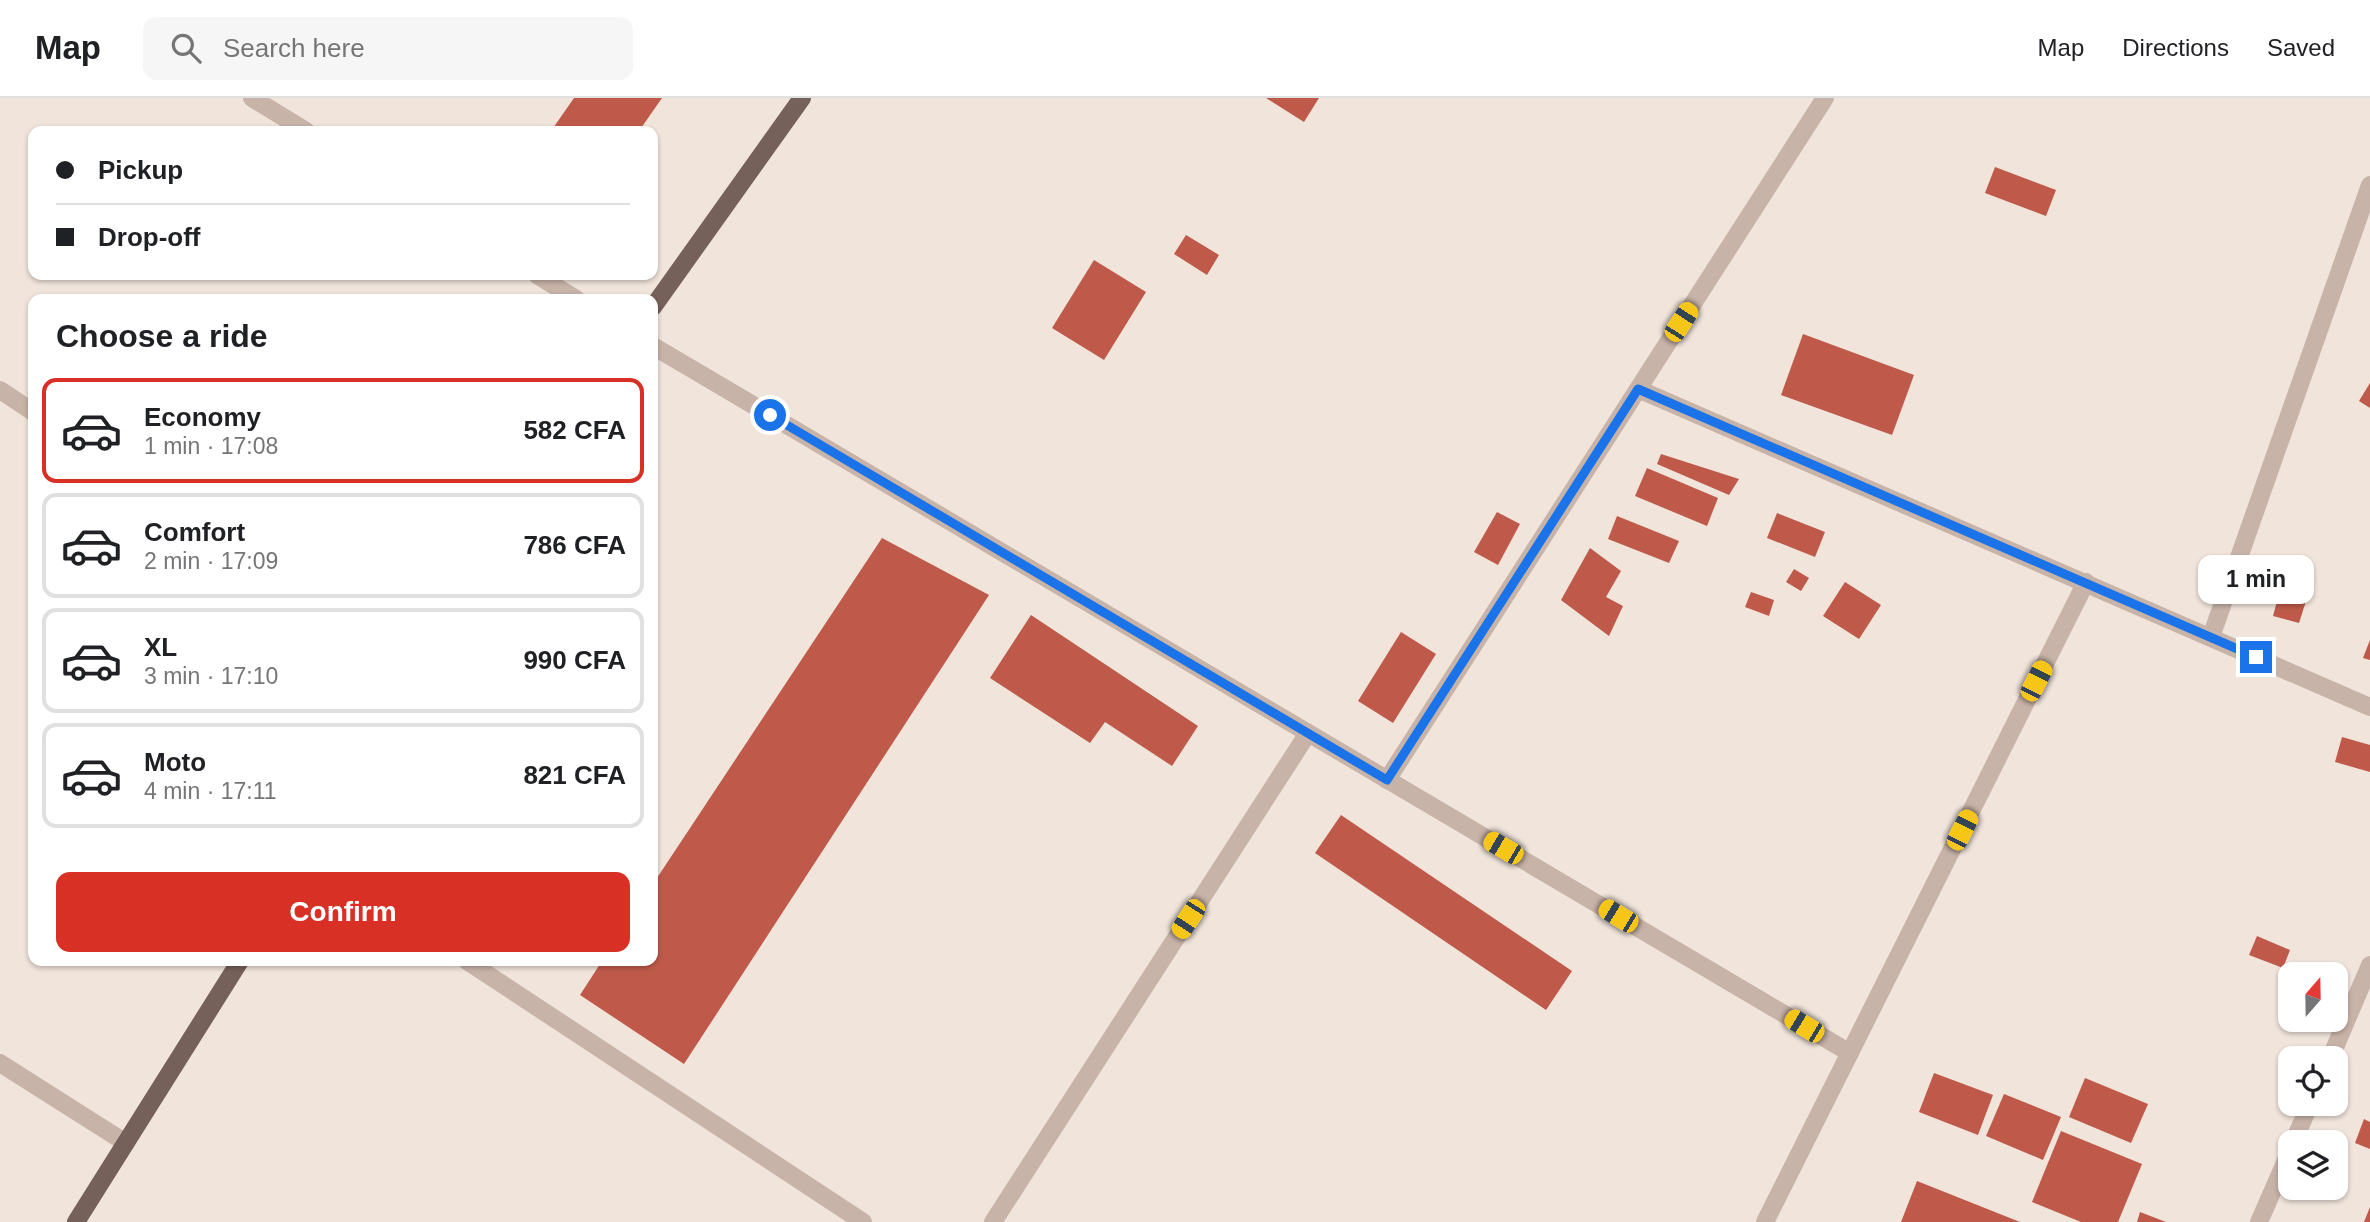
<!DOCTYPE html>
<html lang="en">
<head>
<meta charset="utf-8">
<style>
	body { margin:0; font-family:Helvetica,sans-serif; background:#f6f6f6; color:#202124; height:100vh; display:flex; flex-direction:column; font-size:26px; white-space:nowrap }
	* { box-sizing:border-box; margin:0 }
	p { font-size:23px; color:#757577 }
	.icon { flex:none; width:38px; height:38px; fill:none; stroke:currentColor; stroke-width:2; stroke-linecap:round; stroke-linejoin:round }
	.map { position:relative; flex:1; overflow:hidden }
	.details { position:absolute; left:28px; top:196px; width:630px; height:672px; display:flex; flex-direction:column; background:#fff; border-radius:14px; box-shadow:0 2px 5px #0004 }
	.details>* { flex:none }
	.banner { position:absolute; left:28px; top:28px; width:630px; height:154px; border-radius:14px; box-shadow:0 2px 5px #0004; display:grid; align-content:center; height:154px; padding:0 28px; background:#fff }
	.needle { width:46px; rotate:20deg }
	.buttons { position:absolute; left:2278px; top:864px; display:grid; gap:14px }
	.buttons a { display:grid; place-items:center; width:70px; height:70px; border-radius:14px; background:#fff; box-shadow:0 2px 5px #0004; font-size:35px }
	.end { position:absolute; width:32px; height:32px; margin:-16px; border:9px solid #1a73e8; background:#fff; box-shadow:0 0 0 4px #fff }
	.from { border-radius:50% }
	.bubble { position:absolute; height:49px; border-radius:14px; background:#fff; box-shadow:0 2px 5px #0004; font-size:23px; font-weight:700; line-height:49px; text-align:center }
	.car { position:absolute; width:21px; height:42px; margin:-21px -10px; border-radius:9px; box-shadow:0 0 5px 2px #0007; background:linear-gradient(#f5c518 24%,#345 0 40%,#f5c518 0 76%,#345 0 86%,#f5c518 0) }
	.banner b { display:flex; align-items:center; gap:24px; height:66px; font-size:26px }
	.banner b+b { border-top:2px solid #e0e0e0 }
	.banner i { width:18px; height:18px; background:#202124 }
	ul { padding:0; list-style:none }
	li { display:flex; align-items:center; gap:21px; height:105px; margin:0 14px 10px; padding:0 14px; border:4px solid #e0e0e0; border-radius:14px }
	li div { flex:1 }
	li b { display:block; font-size:26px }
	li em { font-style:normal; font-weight:700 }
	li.on { border-color:#d93025 }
	li>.icon { width:63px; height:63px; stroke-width:1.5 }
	h2 { padding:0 28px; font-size:32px; line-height:84px }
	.primary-button { display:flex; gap:14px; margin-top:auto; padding:14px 28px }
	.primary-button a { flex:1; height:80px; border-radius:14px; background:#d93025; color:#fff; font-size:28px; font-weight:700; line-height:80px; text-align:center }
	header { display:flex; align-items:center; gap:42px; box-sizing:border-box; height:98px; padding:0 35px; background:#fff; border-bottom:2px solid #e0e0e0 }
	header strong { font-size:33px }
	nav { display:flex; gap:38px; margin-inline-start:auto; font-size:24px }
	.search { width:490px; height:63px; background:#f6f6f6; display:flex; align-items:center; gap:18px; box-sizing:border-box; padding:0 24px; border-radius:14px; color:#757577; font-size:26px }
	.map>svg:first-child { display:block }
	.building { fill:#bf5a4a }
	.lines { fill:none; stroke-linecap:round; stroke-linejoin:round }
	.street { stroke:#c8b3a8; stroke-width:18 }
	.primary { stroke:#76605a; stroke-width:18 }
	.route { stroke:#1a73e8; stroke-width:9 }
</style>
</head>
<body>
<header>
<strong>Map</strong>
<div class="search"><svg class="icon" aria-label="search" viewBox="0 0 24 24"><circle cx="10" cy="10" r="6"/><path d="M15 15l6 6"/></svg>Search here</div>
<nav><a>Map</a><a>Directions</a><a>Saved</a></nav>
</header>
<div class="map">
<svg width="2370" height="1124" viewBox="0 0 2370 1124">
	<rect width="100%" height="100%" fill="#f0e4db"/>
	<g class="building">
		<polygon points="574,0 662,0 639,33 551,33"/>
		<polygon points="1266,0 1319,0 1304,24"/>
		<polygon points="1995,69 2056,92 2046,118 1985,95"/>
		<polygon points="1186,137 1219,157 1207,177 1174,156"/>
		<polygon points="1094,162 1146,194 1104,262 1052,230"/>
		<polygon points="1803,236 1914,277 1892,337 1781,297"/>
		<polygon points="2370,285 2370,310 2359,303"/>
		<polygon points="1661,356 1739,381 1729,397 1657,366"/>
		<polygon points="1647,370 1718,400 1707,428 1635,398"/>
		<polygon points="1497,414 1520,426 1498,467 1474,454"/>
		<polygon points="1777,415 1825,434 1815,459 1767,440"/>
		<polygon points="1617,418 1679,443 1669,465 1608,441"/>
		<polygon points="882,440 989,497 684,966 580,897 602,863 653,863 653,786"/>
		<polygon points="1590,450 1621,473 1606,499 1623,508 1609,538 1561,502"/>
		<polygon points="1794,471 1809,480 1801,493 1786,484"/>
		<polygon points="1845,484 1881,507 1859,541 1823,518"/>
		<polygon points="1751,494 1774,502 1769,518 1745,509"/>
		<polygon points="2279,496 2306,503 2299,525 2273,518"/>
		<polygon points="1031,517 1198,628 1172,668 1105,624 1090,645 990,580"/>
		<polygon points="1401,534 1436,556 1393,625 1358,603"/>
		<polygon points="2370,542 2370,562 2363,560"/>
		<polygon points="2342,639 2370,647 2370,674 2335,664"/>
		<polygon points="1341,717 1572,873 1546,912 1315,755"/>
		<polygon points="2257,838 2290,852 2283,870 2249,857"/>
		<polygon points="1934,975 1993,997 1978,1037 1919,1014"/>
		<polygon points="2085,980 2148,1006 2131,1045 2069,1019"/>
		<polygon points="2004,996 2061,1019 2043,1062 1986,1038"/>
		<polygon points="2364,1021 2370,1024 2370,1051 2355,1045"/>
		<polygon points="2061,1033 2142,1066 2118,1124 2081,1124 2032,1104"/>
		<polygon points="1917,1083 2020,1124 1901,1124"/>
		<polygon points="2370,1109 2370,1124 2364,1124"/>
		<polygon points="2140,1114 2166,1124 2137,1124"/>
	</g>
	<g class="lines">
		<g class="street">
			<polyline points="252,0 306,33"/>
			<polyline points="537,177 576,201"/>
			<polyline points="653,248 1850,955"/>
			<polyline points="1638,291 2370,609"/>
			<polyline points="0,292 33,314"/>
			<polyline points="2211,539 2370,87"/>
			<polyline points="1387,682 1825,0"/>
			<polyline points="467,863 863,1124"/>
			<polyline points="2330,961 2370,867"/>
			<polyline points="0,965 126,1045"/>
			<polyline points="2293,1045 2310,1006"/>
			<polyline points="993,1124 1308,635"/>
			<polyline points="1765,1124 2086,484"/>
			<polyline points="2259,1124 2291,1051"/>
		</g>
		<g class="primary">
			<polyline points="653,209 802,0"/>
			<polyline points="76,1124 240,863"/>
		</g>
	</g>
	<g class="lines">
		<polyline class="route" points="770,317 1387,682 1638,291 2256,559"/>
	</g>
</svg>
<div class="buttons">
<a><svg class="needle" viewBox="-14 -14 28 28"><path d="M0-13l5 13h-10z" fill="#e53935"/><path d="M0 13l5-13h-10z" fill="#757577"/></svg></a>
<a><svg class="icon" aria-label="locate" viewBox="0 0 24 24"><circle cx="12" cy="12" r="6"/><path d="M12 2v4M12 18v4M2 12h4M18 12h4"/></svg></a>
<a><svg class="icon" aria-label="layers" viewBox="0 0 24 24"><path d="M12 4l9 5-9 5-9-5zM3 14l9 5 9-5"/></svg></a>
</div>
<i class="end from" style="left:770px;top:317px"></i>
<i class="end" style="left:2256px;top:559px"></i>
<div class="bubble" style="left:2198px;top:457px;width:116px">1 min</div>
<i class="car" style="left:1681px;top:224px;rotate:33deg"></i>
<i class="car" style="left:2036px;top:583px;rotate:27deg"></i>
<i class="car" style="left:1962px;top:732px;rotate:27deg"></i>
<i class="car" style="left:1503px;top:750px;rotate:300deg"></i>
<i class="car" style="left:1618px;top:818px;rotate:301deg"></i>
<i class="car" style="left:1188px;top:821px;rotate:213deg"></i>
<i class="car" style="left:1804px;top:928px;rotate:301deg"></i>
<div class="banner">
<b><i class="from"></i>Pickup</b>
<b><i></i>Drop-off</b>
</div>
<section class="details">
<h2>Choose a ride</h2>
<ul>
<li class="on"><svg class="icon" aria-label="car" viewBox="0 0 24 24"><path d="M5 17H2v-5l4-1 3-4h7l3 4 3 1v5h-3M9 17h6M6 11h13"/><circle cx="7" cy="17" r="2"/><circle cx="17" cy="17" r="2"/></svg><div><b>Economy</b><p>1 min · 17:08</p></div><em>582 CFA</em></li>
<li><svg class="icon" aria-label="car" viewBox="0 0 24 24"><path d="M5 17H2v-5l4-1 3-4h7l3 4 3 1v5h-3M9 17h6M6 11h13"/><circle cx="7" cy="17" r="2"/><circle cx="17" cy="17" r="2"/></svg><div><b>Comfort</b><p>2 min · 17:09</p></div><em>786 CFA</em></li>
<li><svg class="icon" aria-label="car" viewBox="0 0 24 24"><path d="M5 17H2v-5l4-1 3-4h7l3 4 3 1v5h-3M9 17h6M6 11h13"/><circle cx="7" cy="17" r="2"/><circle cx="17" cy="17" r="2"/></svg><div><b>XL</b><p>3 min · 17:10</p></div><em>990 CFA</em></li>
<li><svg class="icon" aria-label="car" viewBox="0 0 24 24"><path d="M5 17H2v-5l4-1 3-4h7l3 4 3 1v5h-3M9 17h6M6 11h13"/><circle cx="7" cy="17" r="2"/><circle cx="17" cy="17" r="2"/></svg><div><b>Moto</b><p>4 min · 17:11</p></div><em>821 CFA</em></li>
</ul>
<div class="primary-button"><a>Confirm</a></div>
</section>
</div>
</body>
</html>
